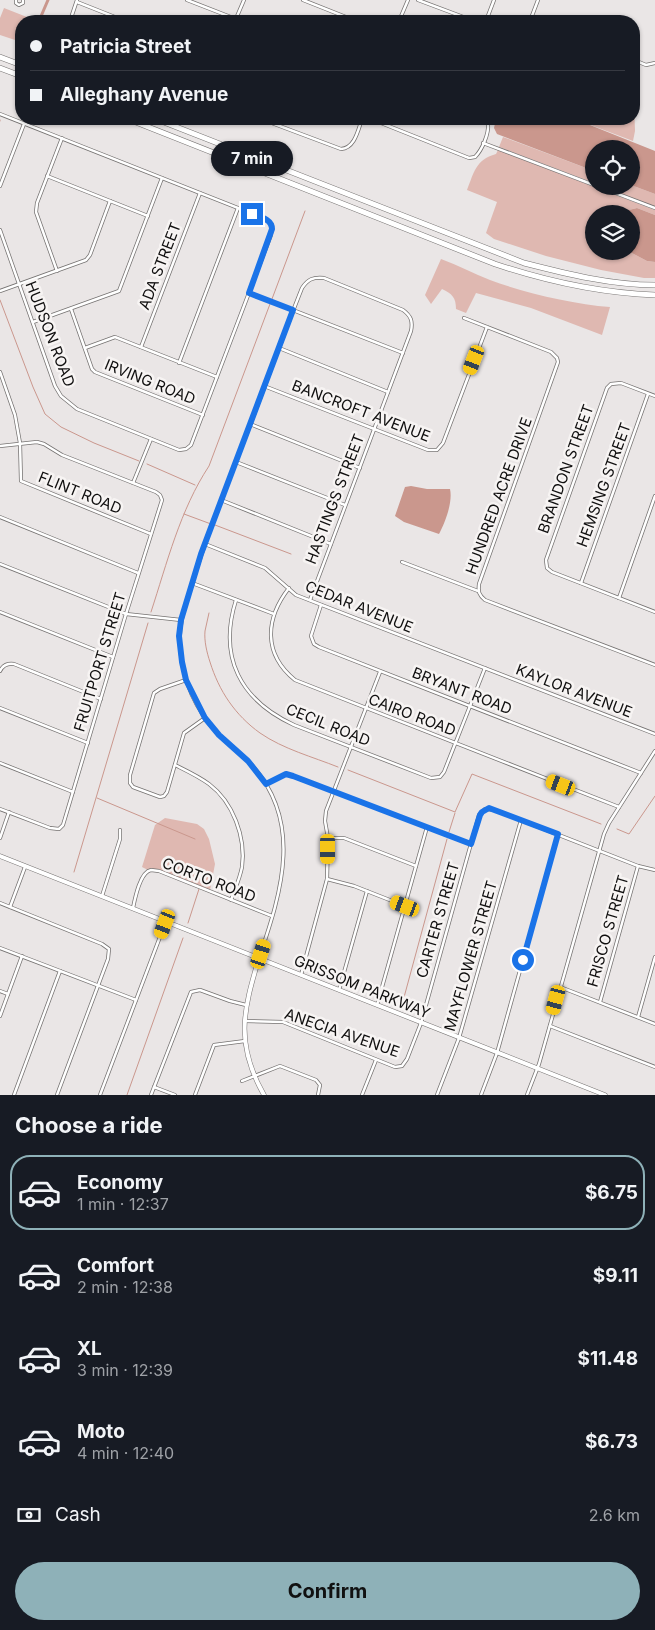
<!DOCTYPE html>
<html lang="en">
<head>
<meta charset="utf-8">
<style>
	body { margin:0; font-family:Inter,sans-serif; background:#242831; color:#f1f3f6; height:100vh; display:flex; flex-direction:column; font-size:19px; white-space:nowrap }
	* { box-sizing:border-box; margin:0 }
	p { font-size:16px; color:#9ea1a6 }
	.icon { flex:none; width:28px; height:28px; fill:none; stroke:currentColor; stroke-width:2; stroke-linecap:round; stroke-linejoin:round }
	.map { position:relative; height:1095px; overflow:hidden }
	.sheet { display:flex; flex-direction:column; background:#171b24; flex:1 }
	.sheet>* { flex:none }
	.top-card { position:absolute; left:15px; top:15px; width:625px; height:110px; border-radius:20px; box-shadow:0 1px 4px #0004; display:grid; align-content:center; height:110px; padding:0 15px; background:#171b24 }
	.buttons { position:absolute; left:585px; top:140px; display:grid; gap:10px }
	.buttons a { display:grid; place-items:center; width:55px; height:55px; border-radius:50%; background:#171b24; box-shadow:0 1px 4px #0004; font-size:25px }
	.end { position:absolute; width:22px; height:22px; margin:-11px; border:6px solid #1a73e8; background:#fff; box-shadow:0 0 0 2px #fff }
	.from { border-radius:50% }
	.bubble { position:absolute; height:35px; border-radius:18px; background:#171b24; box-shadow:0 1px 4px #0004; font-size:16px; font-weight:700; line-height:35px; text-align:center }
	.car { position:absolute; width:15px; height:30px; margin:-15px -8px; border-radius:6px; box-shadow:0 0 4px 1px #0007; background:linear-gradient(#f5c518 24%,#345 0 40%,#f5c518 0 76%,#345 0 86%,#f5c518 0) }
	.top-card b { display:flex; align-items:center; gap:18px; height:48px; font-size:19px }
	.top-card b+b { border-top:1px solid #363941 }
	.top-card i { width:12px; height:12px; background:#f1f3f6 }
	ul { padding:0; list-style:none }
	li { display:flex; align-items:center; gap:15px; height:75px; margin:0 10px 8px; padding:0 5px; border:2px solid transparent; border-radius:20px }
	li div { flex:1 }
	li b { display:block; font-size:19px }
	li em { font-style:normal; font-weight:700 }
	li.current { border-color:#8eb1b8 }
	li>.icon { width:45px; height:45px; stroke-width:1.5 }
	h2 { padding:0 15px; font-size:22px; line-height:60px }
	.pay { display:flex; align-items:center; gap:12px; height:55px; padding:0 15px; font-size:19px }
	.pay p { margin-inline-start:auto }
	.action { display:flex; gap:10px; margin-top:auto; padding:10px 15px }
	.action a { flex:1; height:58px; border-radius:30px; background:#8eb1b8; color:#111; font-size:20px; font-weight:700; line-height:58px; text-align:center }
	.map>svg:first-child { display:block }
	.green { fill:#dfb8b1 }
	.water { fill:#ca978d }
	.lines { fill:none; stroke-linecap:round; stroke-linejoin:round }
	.stream { stroke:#ca978d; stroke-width:1 }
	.canal { stroke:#ca978d; stroke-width:3 }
	.street-casing { stroke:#757271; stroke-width:4 }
	.secondary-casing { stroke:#757271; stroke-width:5 }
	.highway-casing { stroke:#757271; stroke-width:6 }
	.street { stroke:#fff; stroke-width:2.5 }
	.secondary { stroke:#fff; stroke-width:4 }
	.highway { stroke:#fff; stroke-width:5 }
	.route { stroke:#1a73e8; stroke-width:6 }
	.labels { text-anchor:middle; stroke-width:5; stroke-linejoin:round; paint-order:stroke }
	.street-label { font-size:15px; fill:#100f0f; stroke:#f7f4f3 }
</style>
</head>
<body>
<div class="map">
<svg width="655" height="1095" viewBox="0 0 655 1095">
	<rect width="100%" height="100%" fill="#eae6e6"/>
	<g class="green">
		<polygon points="4,8 37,21 21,21 21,42 0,35 0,18"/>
		<polygon points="634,101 635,131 633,141 575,119 634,119"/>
		<polygon points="503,137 594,171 594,183 499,147"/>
		<path d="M498,150L655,210V215L637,208L629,210L628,214H594V251H628L647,261L655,262V278H644L601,270L546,256L494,239L486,233L497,202L467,190C474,173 475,160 496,154Z"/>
		<polygon points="631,185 655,194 655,207 601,186"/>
		<path d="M441,259C458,265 474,274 490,280C525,293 573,304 610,307L602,335L531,308L476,293L466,313L456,309C456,297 452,294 442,289L431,304L425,295Z"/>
		<polygon points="165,818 197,824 204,829 209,839 215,864 210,890 160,870 148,870 142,867 155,825"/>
	</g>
	<g class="water">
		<polygon points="496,119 575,119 655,151 655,194 631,185 631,149 594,149 594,171 497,134 494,128"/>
		<polygon points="637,208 655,215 655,262 647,261 628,251 631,251 631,214 628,214 629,210"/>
		<path d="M411,486L427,489H450C453,502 445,523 439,534L404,522L395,516L405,487Z"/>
	</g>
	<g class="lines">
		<g class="stream">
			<polyline points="0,121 0,120"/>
			<polyline points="272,299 305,211"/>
			<polyline points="0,300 33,387 45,414 61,427 94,443 139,461"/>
			<polyline points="147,464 195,485"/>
			<polyline points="184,514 211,524"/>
			<polyline points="215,525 291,554"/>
			<path d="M151,612C167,563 180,510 209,466L270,304"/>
			<path d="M209,613C208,619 206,625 205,631C204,641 207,653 210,662C219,691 235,715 260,733C283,749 313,757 338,767"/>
			<polyline points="348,770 455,812 472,774 601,824"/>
			<polyline points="97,798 195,839"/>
			<polyline points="617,829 629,834 655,796"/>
			<polyline points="449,832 455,813"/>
			<polyline points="74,872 148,623"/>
			<polyline points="188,923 199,889"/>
			<polyline points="403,1001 447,839"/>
			<polyline points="127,1095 183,938"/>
		</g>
		<polyline class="canal" points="39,21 48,0"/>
		<defs>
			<g id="street">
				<polyline points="16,0 16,3 19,5 23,3 23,0"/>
				<polyline points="187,0 241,21"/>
				<polyline points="303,0 356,21"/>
				<polyline points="418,0 474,21"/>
				<polyline points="77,2 125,21"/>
				<polyline points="70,21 77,0"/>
				<polyline points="235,21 244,0"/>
				<polyline points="399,21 408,0"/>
				<polyline points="486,21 494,0"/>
				<polyline points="530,21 538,0"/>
				<polyline points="634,60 646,65 655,63"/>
				<polyline points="0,114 266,219 272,225 271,235 191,445 186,449 179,450 77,409 61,396 55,386 0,230"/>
				<path d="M261,119L341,149C355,148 358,130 362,119"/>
				<path d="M371,119L469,158L475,157C482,150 489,134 488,124L480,119"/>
				<polyline points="483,143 594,185"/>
				<polyline points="47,176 148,216"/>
				<polyline points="0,186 24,124"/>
				<polyline points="597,186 655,208"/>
				<polyline points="57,271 36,212 37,203 62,138"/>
				<polyline points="0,291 86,260 90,255 110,201"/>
				<polyline points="249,293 403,353"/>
				<polyline points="71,309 92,369 95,372 203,415"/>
				<path d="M464,318L551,352L557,358L558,362L479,584C478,592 479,595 485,600L655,665"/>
				<polyline points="33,322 119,291 162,178"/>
				<polyline points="141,347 200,193"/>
				<polyline points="85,348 115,337 217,377"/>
				<polyline points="279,348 388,392"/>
				<polyline points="179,363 238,208"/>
				<polyline points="0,372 15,415 20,443 21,481 151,534"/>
				<polyline points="264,386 428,450 437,450 443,443 487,327"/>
				<polyline points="655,396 621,383 611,384 607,388 546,560 547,568 552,572 655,612"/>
				<polyline points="250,424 360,468"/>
				<polyline points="0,446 37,442 44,444 62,455 156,492 160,495 162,500 126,614 63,825 59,829 50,828 0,809"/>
				<polyline points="236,462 345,505"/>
				<polyline points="133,483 151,439"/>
				<polyline points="221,500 331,544"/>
				<polyline points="0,517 138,573"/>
				<polyline points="205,544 265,568 296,595 655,734"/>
				<polyline points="402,562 478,591"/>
				<polyline points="0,564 126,614 181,620"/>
				<polyline points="192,583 274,614"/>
				<polyline points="581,583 648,394"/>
				<path d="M289,588C265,619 263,654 295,680L619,807"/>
				<polyline points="619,598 655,496"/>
				<path d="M236,600C218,657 240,700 294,725L431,778L440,777L444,772L485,668"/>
				<polyline points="321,605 311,636 314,644 319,647 641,773"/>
				<polyline points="0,612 113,657"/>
				<path d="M0,671C3,665 7,663 14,664L101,699"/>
				<polyline points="186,680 160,689 154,693 130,775 130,783 133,787 160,797 164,796 167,792 184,733 205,718"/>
				<polyline points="0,708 88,743"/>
				<polyline points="0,763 73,792"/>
				<path d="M175,765C187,771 198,776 209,784C233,802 246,837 242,867C240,878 235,889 231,900"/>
				<polyline points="266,784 286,774 293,776 471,844"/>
				<polyline points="0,838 9,812"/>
				<polyline points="328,838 344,838 416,866"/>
				<polyline points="327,879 354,886 405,906"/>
				<polyline points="102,896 120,839 120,830"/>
				<polyline points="0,903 102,944 109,949 108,959 57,1095"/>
				<polyline points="10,907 25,867"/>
				<path d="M133,908C135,898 140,872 151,870C151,870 159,871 159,871L272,916"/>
				<polyline points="0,948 136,1000"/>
				<path d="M259,958C282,891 305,818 247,760C238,751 228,744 219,735C196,711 182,680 180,647C178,624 186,603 193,581C205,541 220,503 235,464C258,406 279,346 302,288C308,279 313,277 324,278L403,310C411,316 413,321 411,331L310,600"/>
				<polyline points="301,975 327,879 328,838 325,821 326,811 380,672"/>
				<polyline points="560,987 655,1024"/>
				<polyline points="339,990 367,891"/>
				<polyline points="0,991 8,994"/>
				<polyline points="600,1002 638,866"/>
				<polyline points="377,1005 427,827"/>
				<polyline points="0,1016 22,956"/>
				<polyline points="638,1017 655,957"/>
				<polyline points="245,1021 283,1022 395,1067 402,1066 407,1059 421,1023 479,815 485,809 495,810 638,866 655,870"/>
				<polyline points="550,1026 655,1067"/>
				<polyline points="242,1081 280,1066 316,1080 320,1085 318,1095"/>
				<polyline points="154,1087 175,1095"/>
				<polyline points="14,1095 60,971"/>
				<polyline points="100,1095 166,921"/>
				<polyline points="151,1095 191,992 200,990 230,1001 246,1005"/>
				<polyline points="195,1095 214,1045 245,1041"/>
				<polyline points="362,1095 376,1060"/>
				<polyline points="437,1095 459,1038 521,820"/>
				<polyline points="481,1095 497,1053 558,834"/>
				<polyline points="527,1095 539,1064 604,834 609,823 655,751"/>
			</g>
			<g id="secondary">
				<polyline points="0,856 605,1095"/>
				<path d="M259,958C243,1011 235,1044 264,1095"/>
			</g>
			<g id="highway">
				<polyline points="0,57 21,65"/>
				<polyline points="0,68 21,76"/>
				<path d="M128,119L495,264C549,282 599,293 655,295"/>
				<path d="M156,119L524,263C567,274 611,285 655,285"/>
			</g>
		</defs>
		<use href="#street" class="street-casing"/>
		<use href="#secondary" class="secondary-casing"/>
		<use href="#highway" class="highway-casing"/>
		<use href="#street" class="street"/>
		<use href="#secondary" class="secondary"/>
		<use href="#highway" class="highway"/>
	</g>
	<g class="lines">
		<path class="route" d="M252,214C260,217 272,219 272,229L249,293L293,310L201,554L181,620L179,636L182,662L186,680L205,718L219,735L248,761L266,784L286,774L293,776L471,844L480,815L482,812L489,808L558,834L523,960"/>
	</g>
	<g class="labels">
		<g class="street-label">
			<text transform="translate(160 266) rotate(-69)" y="5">ADA STREET</text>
			<text transform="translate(50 334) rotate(69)" y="5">HUDSON ROAD</text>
			<text transform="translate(150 382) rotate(22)" y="5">IRVING ROAD</text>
			<text transform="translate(361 411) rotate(21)" y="5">BANCROFT AVENUE</text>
			<text transform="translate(566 469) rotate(-70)" y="5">BRANDON STREET</text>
			<text transform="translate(604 485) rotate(-70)" y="5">HEMSING STREET</text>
			<text transform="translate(80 493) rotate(22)" y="5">FLINT ROAD</text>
			<text transform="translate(499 496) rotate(-70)" y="5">HUNDRED ACRE DRIVE</text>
			<text transform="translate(335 499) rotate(-69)" y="5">HASTINGS STREET</text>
			<text transform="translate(359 607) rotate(22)" y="5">CEDAR AVENUE</text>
			<text transform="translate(100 662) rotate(-73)" y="5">FRUITPORT STREET</text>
			<text transform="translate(462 691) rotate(21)" y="5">BRYANT ROAD</text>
			<text transform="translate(574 691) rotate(21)" y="5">KAYLOR AVENUE</text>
			<text transform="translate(412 715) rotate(21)" y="5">CAIRO ROAD</text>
			<text transform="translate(328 725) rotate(22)" y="5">CECIL ROAD</text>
			<text transform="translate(209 880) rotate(21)" y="5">CORTO ROAD</text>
			<text transform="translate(438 920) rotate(-74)" y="5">CARTER STREET</text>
			<text transform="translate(608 931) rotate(-74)" y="5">FRISCO STREET</text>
			<text transform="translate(471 956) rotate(-74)" y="5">MAYFLOWER STREET</text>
			<text transform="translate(362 987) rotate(22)" y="5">GRISSOM PARKWAY</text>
			<text transform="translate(342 1033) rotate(19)" y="5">ANECIA AVENUE</text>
		</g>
	</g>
</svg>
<div class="buttons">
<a><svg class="icon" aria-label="locate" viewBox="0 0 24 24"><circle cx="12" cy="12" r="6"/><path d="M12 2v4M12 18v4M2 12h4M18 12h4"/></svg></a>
<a><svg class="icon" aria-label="layers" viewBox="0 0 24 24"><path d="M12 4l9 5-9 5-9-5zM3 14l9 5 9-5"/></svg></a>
</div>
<i class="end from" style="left:523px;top:960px"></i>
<i class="end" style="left:252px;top:214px"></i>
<div class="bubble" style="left:211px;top:141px;width:82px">7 min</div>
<i class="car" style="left:474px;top:360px;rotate:201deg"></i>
<i class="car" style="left:561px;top:785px;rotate:291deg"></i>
<i class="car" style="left:328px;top:849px;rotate:180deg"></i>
<i class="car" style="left:405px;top:906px;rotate:291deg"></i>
<i class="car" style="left:165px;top:924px;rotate:201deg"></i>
<i class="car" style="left:261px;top:954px;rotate:18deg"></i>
<i class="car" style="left:556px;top:1000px;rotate:195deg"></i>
<div class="top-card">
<b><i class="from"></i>Patricia Street</b>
<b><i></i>Alleghany Avenue</b>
</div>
</div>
<section class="sheet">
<h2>Choose a ride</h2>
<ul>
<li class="current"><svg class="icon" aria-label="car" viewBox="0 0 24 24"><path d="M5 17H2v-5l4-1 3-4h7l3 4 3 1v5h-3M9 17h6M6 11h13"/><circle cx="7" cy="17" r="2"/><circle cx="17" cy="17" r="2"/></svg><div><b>Economy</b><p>1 min · 12:37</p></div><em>$6.75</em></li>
<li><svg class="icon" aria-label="car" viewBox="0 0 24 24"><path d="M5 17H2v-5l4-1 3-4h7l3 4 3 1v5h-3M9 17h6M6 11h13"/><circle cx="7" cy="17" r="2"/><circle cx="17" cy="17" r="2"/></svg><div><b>Comfort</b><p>2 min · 12:38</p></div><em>$9.11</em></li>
<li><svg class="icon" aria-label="car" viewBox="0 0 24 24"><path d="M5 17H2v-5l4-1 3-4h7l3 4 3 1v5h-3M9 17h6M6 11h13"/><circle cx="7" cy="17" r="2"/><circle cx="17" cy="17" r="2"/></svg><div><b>XL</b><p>3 min · 12:39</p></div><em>$11.48</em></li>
<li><svg class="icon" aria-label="car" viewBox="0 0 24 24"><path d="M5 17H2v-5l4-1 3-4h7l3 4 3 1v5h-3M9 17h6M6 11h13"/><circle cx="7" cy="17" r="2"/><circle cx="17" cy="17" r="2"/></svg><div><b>Moto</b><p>4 min · 12:40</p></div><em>$6.73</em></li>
</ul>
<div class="pay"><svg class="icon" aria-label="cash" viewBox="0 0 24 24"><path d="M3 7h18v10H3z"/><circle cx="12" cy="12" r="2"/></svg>Cash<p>2.6 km</p></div>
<div class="action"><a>Confirm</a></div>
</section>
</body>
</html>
